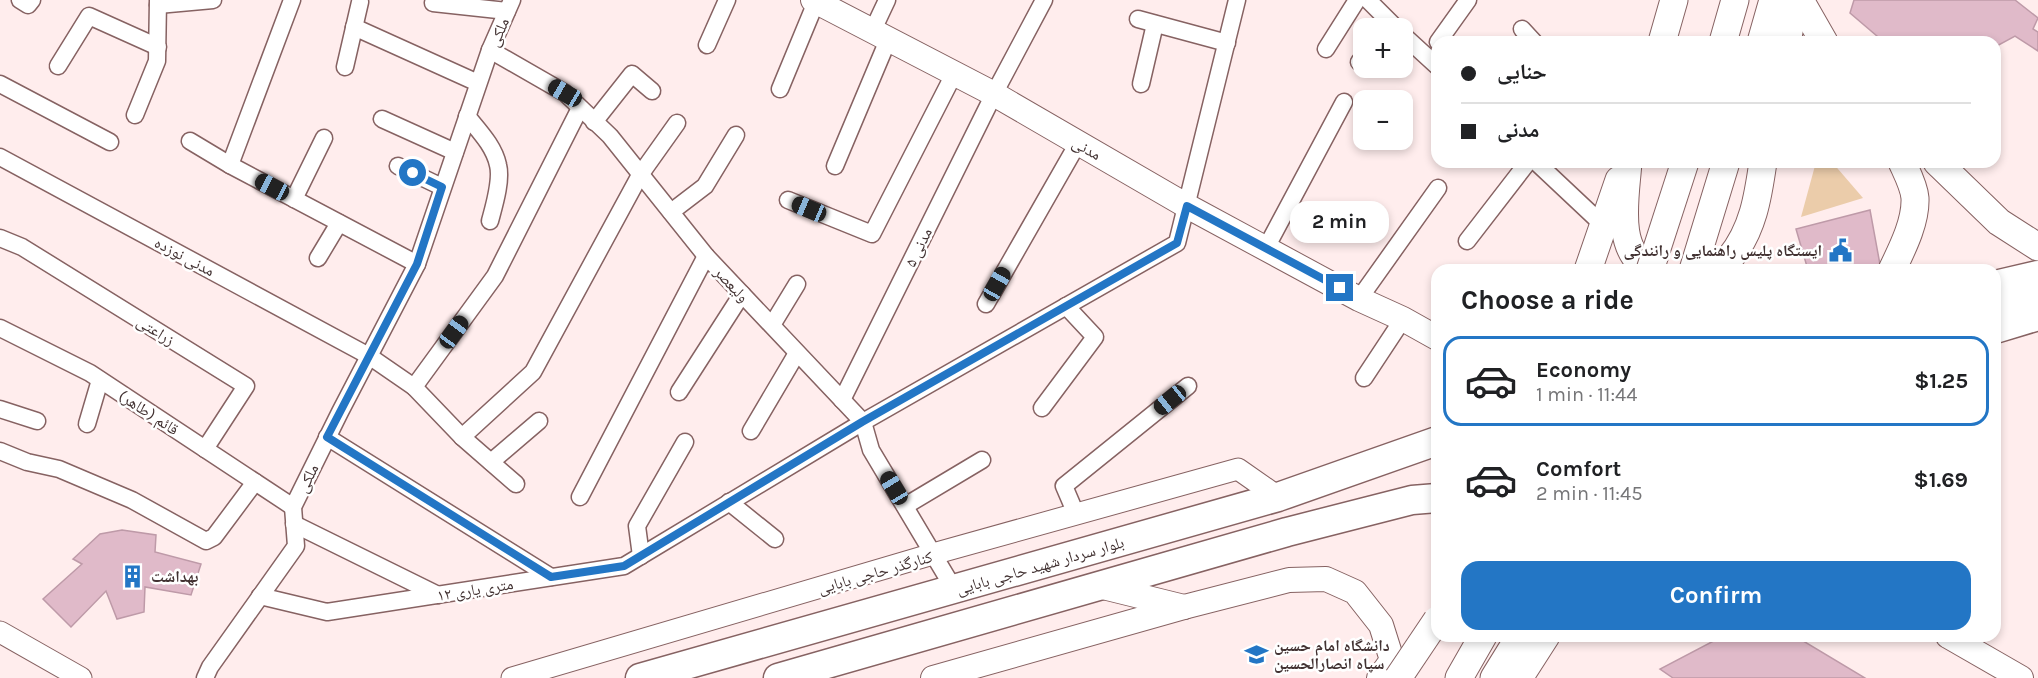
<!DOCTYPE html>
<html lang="en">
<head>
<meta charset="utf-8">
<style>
	body { margin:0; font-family:Karla,"Noto Naskh Arabic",sans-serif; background:#f6f6f6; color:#202124; height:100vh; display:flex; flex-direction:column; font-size:22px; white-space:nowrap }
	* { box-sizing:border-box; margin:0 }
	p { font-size:20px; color:#757577 }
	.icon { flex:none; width:33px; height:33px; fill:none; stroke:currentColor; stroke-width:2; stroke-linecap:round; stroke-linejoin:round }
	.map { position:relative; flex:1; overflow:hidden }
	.panel { position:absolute; left:1431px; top:264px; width:570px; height:378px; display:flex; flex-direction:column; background:#fff; border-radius:18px; box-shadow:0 3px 9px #0003 }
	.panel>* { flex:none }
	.hud { position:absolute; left:1431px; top:36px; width:570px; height:132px; border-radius:18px; box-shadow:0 3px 9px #0003; display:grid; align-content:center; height:132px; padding:0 30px; background:#fff }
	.controls { position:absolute; left:1353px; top:18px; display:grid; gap:12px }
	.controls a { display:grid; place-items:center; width:60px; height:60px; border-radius:12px; background:#fff; box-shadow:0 3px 9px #0003; font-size:30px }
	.end { position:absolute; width:27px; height:27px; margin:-14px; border:8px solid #2376c5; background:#fff; box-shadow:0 0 0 3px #fff }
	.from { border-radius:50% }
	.bubble { position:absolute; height:42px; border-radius:18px; background:#fff; box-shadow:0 3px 9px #0003; font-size:20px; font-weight:700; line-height:42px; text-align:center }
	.car { position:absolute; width:18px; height:36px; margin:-18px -9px; border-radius:8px; box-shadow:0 0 4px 2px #0007; background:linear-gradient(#222 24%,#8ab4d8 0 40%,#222 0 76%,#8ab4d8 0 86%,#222 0) }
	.hud b { display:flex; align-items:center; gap:21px; height:57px; font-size:22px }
	.hud b+b { border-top:2px solid #e0e0e0 }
	.hud i { width:15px; height:15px; background:#202124 }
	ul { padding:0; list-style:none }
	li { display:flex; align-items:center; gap:18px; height:90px; margin:0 12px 9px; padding:0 18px; border:3px solid transparent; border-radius:18px }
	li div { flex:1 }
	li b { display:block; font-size:22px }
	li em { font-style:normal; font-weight:700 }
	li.active { border-color:#2376c5 }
	li>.icon { width:54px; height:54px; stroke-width:1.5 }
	h2 { padding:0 30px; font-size:27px; line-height:72px }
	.action { display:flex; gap:12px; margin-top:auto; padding:12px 30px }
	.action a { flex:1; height:69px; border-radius:18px; background:#2376c5; color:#fff; font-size:24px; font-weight:700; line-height:69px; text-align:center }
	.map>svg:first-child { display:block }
	.green { fill:#ebccaa }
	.building { fill:#e0bac9; stroke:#be9aa8; stroke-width:1.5 }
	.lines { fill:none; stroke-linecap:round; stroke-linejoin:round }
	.minor-casing { stroke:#866262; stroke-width:19 }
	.tertiary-casing { stroke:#866262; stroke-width:23 }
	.secondary-casing { stroke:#866262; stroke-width:26 }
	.primary-casing { stroke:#866262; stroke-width:29 }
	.trunk-casing { stroke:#866262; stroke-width:31 }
	.minor { stroke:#fff; stroke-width:16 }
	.tertiary { stroke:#fff; stroke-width:21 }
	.secondary { stroke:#fff; stroke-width:24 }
	.primary { stroke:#fff; stroke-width:27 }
	.trunk { stroke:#fff; stroke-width:28 }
	.primary-bridge-casing { stroke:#866262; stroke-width:29; stroke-linecap:butt }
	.primary-bridge { stroke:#fff; stroke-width:27 }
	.route { stroke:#2376c5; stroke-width:8 }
	.labels { text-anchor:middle; stroke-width:5; stroke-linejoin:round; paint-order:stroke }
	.street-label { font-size:16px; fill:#423232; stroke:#fff }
	.poi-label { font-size:16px; font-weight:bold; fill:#423232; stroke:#fff; text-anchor:start }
</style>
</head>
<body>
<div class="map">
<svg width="2038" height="678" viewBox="0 0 2038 678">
	<rect width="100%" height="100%" fill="#ffeded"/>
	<polygon class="green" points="1816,162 1832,162 1863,198 1801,217"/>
	<g class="building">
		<polygon points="1854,0 2015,0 2038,18 2033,29 2038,32 2038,51 2015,36 1995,47 1995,42 1884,42 1850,13"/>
		<polygon points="1870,210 1881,270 1808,270 1796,229"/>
		<polygon points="122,530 156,535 155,552 201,564 191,595 145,587 144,612 117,619 106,591 71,627 43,599 82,564 73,559 100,534"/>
		<polygon points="1723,636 1795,636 1865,678 1673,678 1660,669"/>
	</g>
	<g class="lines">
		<defs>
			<g id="minor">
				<polyline points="20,0 28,5 32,0"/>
				<polyline points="1368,0 1396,28"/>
				<polyline points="433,3 507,11"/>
				<polyline points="158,5 213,0"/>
				<polyline points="1138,19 1227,43"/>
				<polyline points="354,27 478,83"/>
				<polyline points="1522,29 1534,42"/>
				<polyline points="872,32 887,0"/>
				<polyline points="1402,34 1437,66"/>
				<polyline points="1438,42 1468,0"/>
				<polyline points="707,45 727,0"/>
				<polyline points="1326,49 1357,0"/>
				<polyline points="490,50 565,93 610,136 706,256 863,422 871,450 954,589"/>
				<polyline points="1359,62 1364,56"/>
				<polyline points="58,66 89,16 158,47"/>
				<polyline points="345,67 360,2"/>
				<polyline points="0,84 110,142"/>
				<polyline points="1141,84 1155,24"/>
				<polyline points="780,89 816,2"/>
				<polyline points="135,115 157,61 158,0"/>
				<path d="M467,116C479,131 494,146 498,165C502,180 494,206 490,221"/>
				<polyline points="382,119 455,152"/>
				<polyline points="594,122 632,74 652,91"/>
				<polyline points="190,141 230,165 417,264"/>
				<polyline points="0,157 369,356 414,387 462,437 516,484"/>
				<polyline points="1536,162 1603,225"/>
				<polyline points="230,165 292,0"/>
				<polyline points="398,166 442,187"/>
				<polyline points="835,166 888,40"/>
				<polyline points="294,199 324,138"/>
				<polyline points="788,200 872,234 954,74"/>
				<polyline points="671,212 705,186 736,135"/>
				<polyline points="0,238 22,247 246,386 205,449"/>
				<polyline points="1467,241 1528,162"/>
				<polyline points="1266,248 1344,102"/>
				<polyline points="318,258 339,223"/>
				<polyline points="1359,299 1438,188"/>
				<polyline points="986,304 1078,143"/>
				<polyline points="772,325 797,284"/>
				<polyline points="0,328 90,373 293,507"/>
				<polyline points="1364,378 1403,319"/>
				<polyline points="414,387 495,276 580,108"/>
				<polyline points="679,392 742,294"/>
				<polyline points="842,400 994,94 1044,0"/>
				<polyline points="1042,408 1095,337 1066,306"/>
				<polyline points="0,409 37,421"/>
				<polyline points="87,424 100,380"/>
				<polyline points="751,431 797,353"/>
				<polyline points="327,437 551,577"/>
				<polyline points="462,437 533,372 640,175 677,123"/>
				<polyline points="0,451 27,462 59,469 132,500 206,541 214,537 255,482"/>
				<polyline points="491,462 539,421"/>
				<polyline points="580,497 706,256"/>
				<polyline points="729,502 775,539"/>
				<polyline points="905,506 982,460"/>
				<polyline points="1076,514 1064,486 1188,386"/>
				<polyline points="294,524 438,595"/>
				<polyline points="641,556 637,526 685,442"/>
				<polyline points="260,596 327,612 624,566 863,422 1177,243 1237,0"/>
				<polyline points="205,678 210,667 296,546 293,507 340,412 417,264 490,50 512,0"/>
			</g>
			<g id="tertiary">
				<polyline points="0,632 81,678"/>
				<polyline points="512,678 933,554 1238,469 1278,497"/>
			</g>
			<g id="secondary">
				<polyline points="813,0 994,94 1187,206 1359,299 1403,319 1437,338"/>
				<polyline points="1099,586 1184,607"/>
				<polyline points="1948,636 2021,678"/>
				<polyline points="933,678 1184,607 1289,580 1326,579 1355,592 1381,625 1392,660 1379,678"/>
			</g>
			<g id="primary">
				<polyline points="1800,0 1824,42"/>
				<polyline points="1662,42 1674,0"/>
				<polyline points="1723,42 1735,0"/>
				<polyline points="1761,42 1773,0"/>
				<polyline points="1787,42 1795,0"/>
				<path d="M1628,162C1626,195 1613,253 1652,270"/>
				<polyline points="1937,162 1999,222 2038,247"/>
				<polyline points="1588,270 1619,180"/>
				<polyline points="1693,270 1726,162"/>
				<path d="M1716,270C1723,267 1726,263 1730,258C1753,230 1758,197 1763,162"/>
				<path d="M1892,270C1902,249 1916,222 1915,198C1914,186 1907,173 1902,162"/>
				<polyline points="1995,303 2038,291"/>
				<polyline points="1459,678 1483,636"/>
				<polyline points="1494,678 1520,636"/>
				<polyline points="1519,678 1546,636"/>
			</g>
			<g id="trunk">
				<polyline points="1995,285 2038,275"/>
				<polyline points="1995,329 2038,316"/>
				<polyline points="640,678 1278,497 1437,441"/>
				<polyline points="778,678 1287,532 1412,500 1437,498"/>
			</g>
		</defs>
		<use href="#minor" class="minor-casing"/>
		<use href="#tertiary" class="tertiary-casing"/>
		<use href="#secondary" class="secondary-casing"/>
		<use href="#primary" class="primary-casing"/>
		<use href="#trunk" class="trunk-casing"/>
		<use href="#minor" class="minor"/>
		<use href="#tertiary" class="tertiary"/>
		<use href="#secondary" class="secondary"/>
		<use href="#primary" class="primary"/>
		<use href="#trunk" class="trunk"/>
		<defs>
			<g id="primary-bridge">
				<polyline points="1650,270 1685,162"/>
				<polyline points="1398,678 1437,620"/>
			</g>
		</defs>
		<use href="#primary-bridge" class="primary-bridge-casing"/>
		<use href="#primary-bridge" class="primary-bridge"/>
	</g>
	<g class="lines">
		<polyline class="route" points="413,173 442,187 417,264 327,437 551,577 624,566 862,422 1177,243 1187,206 1340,288"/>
	</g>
	<defs>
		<symbol id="civic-bare" viewBox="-9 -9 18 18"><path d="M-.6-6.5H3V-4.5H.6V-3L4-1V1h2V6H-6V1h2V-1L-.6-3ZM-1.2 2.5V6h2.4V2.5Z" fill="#2376c5" stroke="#fff" stroke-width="2.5" paint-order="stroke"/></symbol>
		<symbol id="building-bare" viewBox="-9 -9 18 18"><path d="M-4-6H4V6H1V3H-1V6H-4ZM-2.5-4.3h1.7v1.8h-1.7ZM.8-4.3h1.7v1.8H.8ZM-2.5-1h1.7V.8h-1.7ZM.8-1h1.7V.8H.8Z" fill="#2376c5" stroke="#fff" stroke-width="2.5" paint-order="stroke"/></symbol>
		<symbol id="university-bare" viewBox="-9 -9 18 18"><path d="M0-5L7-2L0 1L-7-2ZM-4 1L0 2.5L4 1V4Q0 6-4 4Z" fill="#2376c5" stroke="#fff" stroke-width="2.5" paint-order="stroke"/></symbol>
	</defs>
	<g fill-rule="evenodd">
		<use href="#civic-bare" x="1824" y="234" width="33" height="33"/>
		<use href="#building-bare" x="116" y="560" width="33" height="33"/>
		<use href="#university-bare" x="1240" y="638" width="33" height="33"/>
	</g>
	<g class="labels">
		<g class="street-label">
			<text transform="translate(498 32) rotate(-66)" y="6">ملکی</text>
			<text transform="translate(1087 148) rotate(30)" y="6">مدنی</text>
			<text transform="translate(918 247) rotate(-64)" y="6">مدنی ۵</text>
			<text transform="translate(185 256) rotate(28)" y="6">مدنی نوزده</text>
			<text transform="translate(732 284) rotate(47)" y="6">ولیعصر</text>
			<text transform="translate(156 330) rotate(32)" y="6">زراعتی</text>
			<text transform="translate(149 412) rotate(33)" y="6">قائم (طاهر)</text>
			<text transform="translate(307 478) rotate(-64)" y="6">ملکی</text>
			<text transform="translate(1040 565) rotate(-16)" y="6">بلوار سردار شهید حاجی بابایی</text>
			<text transform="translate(875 572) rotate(-16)" y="6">کنارگذر حاجی بابایی</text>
			<text transform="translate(475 589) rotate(-9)" y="6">۱۲ متری یاری</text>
		</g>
		<g class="poi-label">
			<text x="1822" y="256" text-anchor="end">ایستگاه پلیس راهنمایی و رانندگی</text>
			<text x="151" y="582">بهداشت</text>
			<text x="1274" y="651">دانشگاه امام حسین<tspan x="1274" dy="18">سپاه انصارالحسین</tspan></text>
		</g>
	</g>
</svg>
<div class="controls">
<a>+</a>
<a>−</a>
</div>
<i class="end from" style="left:413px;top:173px"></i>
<i class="end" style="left:1340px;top:288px"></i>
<div class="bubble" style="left:1290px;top:201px;width:99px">2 min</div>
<i class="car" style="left:565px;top:93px;rotate:300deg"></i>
<i class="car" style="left:272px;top:187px;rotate:298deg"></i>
<i class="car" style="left:809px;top:209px;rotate:293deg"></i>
<i class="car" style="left:997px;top:284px;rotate:29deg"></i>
<i class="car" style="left:454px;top:332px;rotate:36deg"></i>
<i class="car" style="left:1170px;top:400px;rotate:231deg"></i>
<i class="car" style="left:894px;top:488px;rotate:329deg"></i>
<div class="hud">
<b><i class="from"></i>حنایی</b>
<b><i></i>مدنی</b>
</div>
<section class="panel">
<h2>Choose a ride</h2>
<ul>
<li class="active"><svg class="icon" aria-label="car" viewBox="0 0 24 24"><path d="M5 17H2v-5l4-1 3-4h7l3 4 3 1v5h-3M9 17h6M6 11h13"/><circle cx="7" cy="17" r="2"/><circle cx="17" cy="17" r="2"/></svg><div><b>Economy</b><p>1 min · 11:44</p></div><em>$1.25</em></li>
<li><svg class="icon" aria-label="car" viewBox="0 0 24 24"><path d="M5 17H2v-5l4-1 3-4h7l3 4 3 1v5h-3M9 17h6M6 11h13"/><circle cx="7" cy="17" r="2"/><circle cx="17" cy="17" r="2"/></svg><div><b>Comfort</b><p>2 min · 11:45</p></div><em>$1.69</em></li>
</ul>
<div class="action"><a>Confirm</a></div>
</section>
</div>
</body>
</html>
